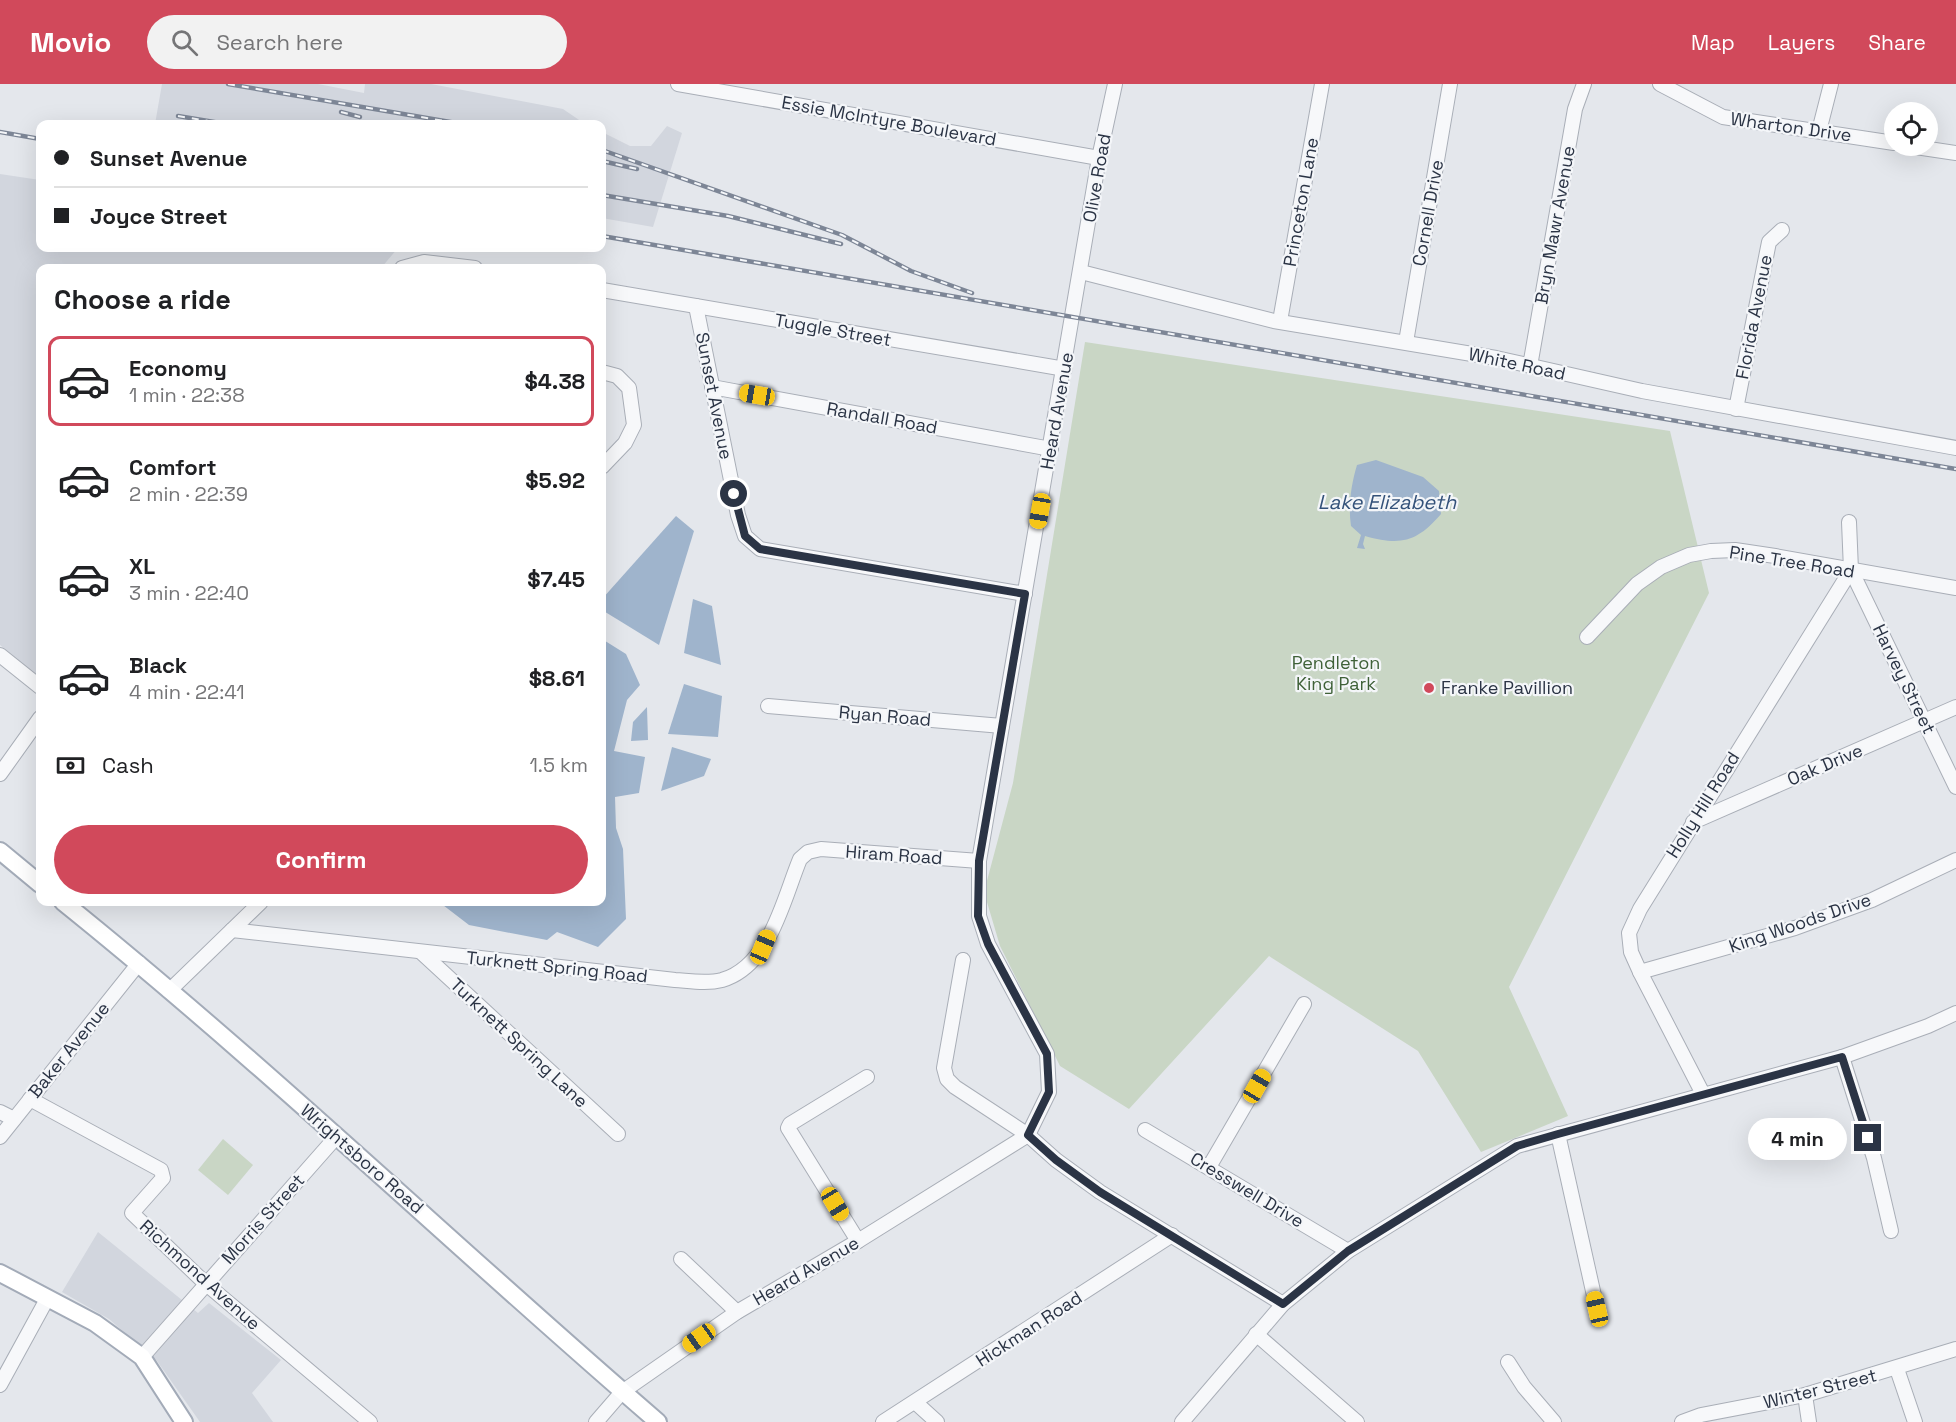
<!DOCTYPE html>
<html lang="en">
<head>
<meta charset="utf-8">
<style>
	body { margin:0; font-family:"Space Grotesk",sans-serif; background:#f2f2f2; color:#202124; height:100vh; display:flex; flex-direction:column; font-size:22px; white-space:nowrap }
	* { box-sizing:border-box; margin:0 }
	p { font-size:20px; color:#757577 }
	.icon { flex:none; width:33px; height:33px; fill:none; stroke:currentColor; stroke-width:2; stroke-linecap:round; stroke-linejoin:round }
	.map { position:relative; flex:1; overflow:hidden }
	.drawer { position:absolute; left:36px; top:180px; width:570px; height:642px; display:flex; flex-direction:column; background:#fff; border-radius:12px; box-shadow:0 6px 24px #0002 }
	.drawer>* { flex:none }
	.banner { position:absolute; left:36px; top:36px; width:570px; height:132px; border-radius:12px; box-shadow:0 6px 24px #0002; display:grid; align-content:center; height:132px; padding:0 18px; background:#fff }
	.tools { position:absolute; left:1884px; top:18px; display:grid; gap:12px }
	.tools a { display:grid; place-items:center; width:54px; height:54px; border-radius:50%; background:#fff; box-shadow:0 6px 24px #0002; font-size:30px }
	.end { position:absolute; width:27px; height:27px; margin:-14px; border:8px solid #2b3445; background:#fff; box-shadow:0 0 0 3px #fff }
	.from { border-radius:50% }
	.bubble { position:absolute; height:42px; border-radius:21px; background:#fff; box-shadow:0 6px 24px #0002; font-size:20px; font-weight:700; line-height:42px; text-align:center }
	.car { position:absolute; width:18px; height:36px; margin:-18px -9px; border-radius:8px; box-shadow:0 0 4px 2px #0007; background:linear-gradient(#f5c518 24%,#345 0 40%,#f5c518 0 76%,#345 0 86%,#f5c518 0) }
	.banner b { display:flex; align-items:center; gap:21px; height:57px; font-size:22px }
	.banner b+b { border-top:2px solid #e0e0e0 }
	.banner i { width:15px; height:15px; background:#202124 }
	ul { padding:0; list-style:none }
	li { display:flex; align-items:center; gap:18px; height:90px; margin:0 12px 9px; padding:0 6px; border:3px solid transparent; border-radius:12px }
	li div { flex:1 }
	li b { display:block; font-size:22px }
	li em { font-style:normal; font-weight:700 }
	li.current { border-color:#d1495b }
	li>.icon { width:54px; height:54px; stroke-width:1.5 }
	h2 { padding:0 18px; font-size:27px; line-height:72px }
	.pay { display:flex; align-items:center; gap:15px; height:66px; padding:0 18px; font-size:22px }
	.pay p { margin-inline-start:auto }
	.cta { display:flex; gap:12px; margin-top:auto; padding:12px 18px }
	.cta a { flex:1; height:69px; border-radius:36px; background:#d1495b; color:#fff; font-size:24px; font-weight:700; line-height:69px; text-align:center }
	header { display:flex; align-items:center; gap:36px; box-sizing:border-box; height:84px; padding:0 30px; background:#d1495b; color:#fff }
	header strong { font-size:28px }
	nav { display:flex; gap:33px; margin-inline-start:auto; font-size:21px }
	.search { width:420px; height:54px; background:#f2f2f2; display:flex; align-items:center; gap:15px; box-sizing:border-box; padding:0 21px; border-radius:33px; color:#757577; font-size:22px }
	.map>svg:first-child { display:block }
	.built { fill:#d2d6de }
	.green { fill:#c9d6c5 }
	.water { fill:#9fb4cc }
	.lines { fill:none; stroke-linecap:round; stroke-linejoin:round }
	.minor-casing { stroke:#a9aeb7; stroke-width:16 }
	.major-casing { stroke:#a3abb8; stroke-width:20 }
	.minor { stroke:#f7f8fa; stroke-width:14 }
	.major { stroke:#fff; stroke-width:16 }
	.rail-casing { stroke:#7d8696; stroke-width:4.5 }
	.rail { stroke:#f4f6f9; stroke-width:2; stroke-dasharray:7; stroke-linecap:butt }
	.route { stroke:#2b3445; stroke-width:8 }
	.poi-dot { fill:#d1495b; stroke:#f4f6f9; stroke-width:2 }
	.labels { text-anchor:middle; stroke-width:4.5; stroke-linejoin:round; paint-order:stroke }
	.street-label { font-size:18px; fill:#2b3445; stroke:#f4f6f9 }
	.park-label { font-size:18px; fill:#3f6138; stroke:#f4f6f9 }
	.poi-label { font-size:18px; fill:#2b3445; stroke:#f4f6f9; text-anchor:start }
	.water-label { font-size:20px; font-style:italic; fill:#34527a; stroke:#f4f6f9 }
</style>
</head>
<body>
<header>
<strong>Movio</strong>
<div class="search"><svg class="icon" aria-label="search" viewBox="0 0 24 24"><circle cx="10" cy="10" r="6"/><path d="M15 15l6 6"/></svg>Search here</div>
<nav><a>Map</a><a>Layers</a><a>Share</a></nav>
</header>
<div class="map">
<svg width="1956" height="1338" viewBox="0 0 1956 1338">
	<rect width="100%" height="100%" fill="#e4e7ec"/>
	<g class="built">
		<polygon points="162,0 318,0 364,9 365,0 431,0 563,25 585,40 155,40"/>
		<polygon points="667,42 682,49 653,143 602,134 602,48 630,62 651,62"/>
		<polygon points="0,90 40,96 40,164 398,164 381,184 40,184 40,594 0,561"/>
		<polygon points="98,1148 198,1229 209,1219 281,1276 252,1309 273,1338 200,1338 157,1277 109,1235 62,1208"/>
	</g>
	<g class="green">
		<polygon points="1085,258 1670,347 1709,509 1509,903 1568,1032 1481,1068 1418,967 1269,872 1129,1025 1060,982 1000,862 984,808 1013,699"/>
		<polygon points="223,1055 253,1081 228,1111 198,1086"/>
	</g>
	<g class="water">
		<path d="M1376,376L1423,393L1439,407L1441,430C1417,458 1401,462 1365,452L1363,460L1365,465L1357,464L1361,451L1351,442C1348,422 1351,401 1357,381Z"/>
		<polygon points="676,432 694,447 659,561 602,526 602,515"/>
		<polygon points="693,515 712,522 721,581 684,569"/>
		<polygon points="602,555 626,570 640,601 627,616 614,667 645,673 639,709 615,713 616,744 623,765 626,835 598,863 557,848 547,856 469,841 439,818 602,818"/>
		<polygon points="684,600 722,612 718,653 668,650"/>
		<polygon points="647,623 648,656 631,657 633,638"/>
		<polygon points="672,663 711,675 704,692 661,707"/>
	</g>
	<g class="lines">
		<defs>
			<g id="minor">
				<polyline points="678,0 1099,74"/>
				<polyline points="1660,0 1723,33 1894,59"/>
				<polyline points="1819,47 1831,0"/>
				<polyline points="1909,62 1956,69"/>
				<polyline points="402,184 424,178 475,184"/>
				<polyline points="1081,188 1274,237 1496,274 1642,307 1956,364"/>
				<polyline points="602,206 1065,285"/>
				<polyline points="696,222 738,431 745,452 760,465 1025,510"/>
				<polyline points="1280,237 1322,0"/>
				<polyline points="1406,258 1450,0"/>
				<polyline points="1530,282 1575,25 1584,0"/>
				<polyline points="602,288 617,292 629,304 634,341 625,359 602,383"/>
				<polyline points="712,303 1051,365"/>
				<polyline points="1736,325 1769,158 1782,146"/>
				<polyline points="1851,486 1956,703"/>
				<polyline points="1587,553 1637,500 1661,483 1689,471 1711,467 1735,466 1775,472 1956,504"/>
				<polyline points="0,571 40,603"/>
				<polyline points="768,622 1002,642"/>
				<polyline points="0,690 40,634"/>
				<polyline points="1693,738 1956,623"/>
				<path d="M232,846L675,896C690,897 707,900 722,896C770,882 783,816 800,775L808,768L821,765L979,777"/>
				<polyline points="421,868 618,1050"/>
				<polyline points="963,876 944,984 947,995 955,1003 1028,1051 1056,1076 1100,1108 1283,1220"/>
				<polyline points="1640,888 1795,844 1872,816 1956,776"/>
				<polyline points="169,907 261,818"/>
				<polyline points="1842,973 1874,1074 1891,1147"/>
				<polyline points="1703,1010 1640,888 1631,868 1629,849 1640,825 1851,486 1849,438"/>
				<polyline points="30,1015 161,1086 163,1094 132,1129 205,1199 370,1338"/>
				<polyline points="0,1028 14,1035"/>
				<polyline points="1145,1046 1348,1167"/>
				<polyline points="1558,1050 1597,1225"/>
				<polyline points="0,1053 139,879"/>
				<polyline points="1209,1083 1304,920"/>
				<polyline points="858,1157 788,1044 790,1040 867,993"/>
				<polyline points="681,1175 737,1228"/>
				<polyline points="1256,1250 1357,1338"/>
				<polyline points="142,1273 337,1052"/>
				<polyline points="1508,1278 1524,1303 1554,1338"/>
				<polyline points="1897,1285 1915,1338"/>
				<polyline points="0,1301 47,1215"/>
				<polyline points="1805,1311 1809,1338"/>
				<polyline points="915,1318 937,1338"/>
				<polyline points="596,1338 622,1308 737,1228 858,1157 1028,1051 1049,1008 1047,970 988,860 979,832 979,777 1099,74 1115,0"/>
				<polyline points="883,1338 1172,1151"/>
				<polyline points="1182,1338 1283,1220 1348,1167 1517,1062 1842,973 1928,942 1956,929"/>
				<polyline points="1682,1338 1701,1331 1805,1311 1956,1265"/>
			</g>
			<g id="major">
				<polyline points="0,767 40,800"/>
				<path d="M63,818C268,983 458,1166 658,1338"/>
				<polyline points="0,1189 95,1239 142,1273 184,1338"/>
			</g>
		</defs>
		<use href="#minor" class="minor-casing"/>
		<use href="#major" class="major-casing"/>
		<use href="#minor" class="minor"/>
		<use href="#major" class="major"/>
		<defs>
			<g id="rail">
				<polyline points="228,0 462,40"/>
				<polyline points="341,28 360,33"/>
				<polyline points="178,32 226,40"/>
				<polyline points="399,40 402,40"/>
				<polyline points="0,48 40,55"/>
				<polyline points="602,66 842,151 911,187 972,209"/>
				<polyline points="602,77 637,85"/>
				<polyline points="602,111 728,132 841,160"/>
				<polyline points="602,152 1956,385"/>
			</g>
		</defs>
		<use href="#rail" class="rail-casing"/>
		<use href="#rail" class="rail"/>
	</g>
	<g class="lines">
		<polyline class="route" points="734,410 745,452 760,465 1025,510 979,777 978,832 988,860 1047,970 1049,1008 1028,1051 1056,1076 1100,1108 1283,1220 1348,1167 1517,1062 1558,1050 1842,973 1868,1054"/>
	</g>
	<circle class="poi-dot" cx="1429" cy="604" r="6"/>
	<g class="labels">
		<g class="street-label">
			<text transform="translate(889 37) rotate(10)" y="6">Essie McIntyre Boulevard</text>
			<text transform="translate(1791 43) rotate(8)" y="6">Wharton Drive</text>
			<text transform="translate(1097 94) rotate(-80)" y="6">Olive Road</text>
			<text transform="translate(1301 118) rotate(-80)" y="6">Princeton Lane</text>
			<text transform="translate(1428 129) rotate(-80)" y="6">Cornell Drive</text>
			<text transform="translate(1555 141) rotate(-80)" y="6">Bryn Mawr Avenue</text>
			<text transform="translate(1754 233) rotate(-79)" y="6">Florida Avenue</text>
			<text transform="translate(833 246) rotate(10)" y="6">Tuggle Street</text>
			<text transform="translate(1517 280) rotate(12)" y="6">White Road</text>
			<text transform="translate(714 312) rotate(79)" y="6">Sunset Avenue</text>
			<text transform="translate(1057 327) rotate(-80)" y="6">Heard Avenue</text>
			<text transform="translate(882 334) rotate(10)" y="6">Randall Road</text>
			<text transform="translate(1792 478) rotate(9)" y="6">Pine Tree Road</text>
			<text transform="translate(1904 595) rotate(64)" y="6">Harvey Street</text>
			<text transform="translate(885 632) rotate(5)" y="6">Ryan Road</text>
			<text transform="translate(1825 681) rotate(-23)" y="6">Oak Drive</text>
			<text transform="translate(1703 721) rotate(-58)" y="6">Holly Hill Road</text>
			<text transform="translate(894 771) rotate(4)" y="6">Hiram Road</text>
			<text transform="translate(1800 839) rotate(-19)" y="6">King Woods Drive</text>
			<text transform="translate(557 883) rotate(6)" y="6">Turknett Spring Road</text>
			<text transform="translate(519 959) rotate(43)" y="6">Turknett Spring Lane</text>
			<text transform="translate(69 966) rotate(-51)" y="6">Baker Avenue</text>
			<text transform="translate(362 1075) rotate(41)" y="6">Wrightsboro Road</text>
			<text transform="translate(1247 1106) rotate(31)" y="6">Cresswell Drive</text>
			<text transform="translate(263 1135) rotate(-48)" y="6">Morris Street</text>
			<text transform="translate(806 1187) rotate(-30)" y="6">Heard Avenue</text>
			<text transform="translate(200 1191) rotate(42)" y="6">Richmond Avenue</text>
			<text transform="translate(1029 1245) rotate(-33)" y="6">Hickman Road</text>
			<text transform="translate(1820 1305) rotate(-14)" y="6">Winter Street</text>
		</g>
		<g class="park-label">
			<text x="1336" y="585">Pendleton<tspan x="1336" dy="21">King Park</tspan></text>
		</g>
		<g class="poi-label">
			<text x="1441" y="610">Franke Pavillion</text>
		</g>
		<g class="water-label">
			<text x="1387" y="425">Lake Elizabeth</text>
		</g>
	</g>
</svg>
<div class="tools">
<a><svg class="icon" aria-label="locate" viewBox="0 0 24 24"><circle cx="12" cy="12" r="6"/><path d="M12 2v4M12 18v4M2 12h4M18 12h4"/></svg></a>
</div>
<i class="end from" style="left:734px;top:410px"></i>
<i class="end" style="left:1868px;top:1054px"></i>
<div class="bubble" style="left:1748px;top:1034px;width:99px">4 min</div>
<i class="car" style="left:757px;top:311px;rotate:280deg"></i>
<i class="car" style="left:1040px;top:427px;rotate:190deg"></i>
<i class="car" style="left:763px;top:863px;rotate:23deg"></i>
<i class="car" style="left:1257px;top:1002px;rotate:30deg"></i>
<i class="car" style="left:835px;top:1120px;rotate:149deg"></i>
<i class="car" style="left:1597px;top:1225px;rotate:347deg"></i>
<i class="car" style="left:699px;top:1254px;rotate:235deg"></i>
<div class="banner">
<b><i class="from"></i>Sunset Avenue</b>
<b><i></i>Joyce Street</b>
</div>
<section class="drawer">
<h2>Choose a ride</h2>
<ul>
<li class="current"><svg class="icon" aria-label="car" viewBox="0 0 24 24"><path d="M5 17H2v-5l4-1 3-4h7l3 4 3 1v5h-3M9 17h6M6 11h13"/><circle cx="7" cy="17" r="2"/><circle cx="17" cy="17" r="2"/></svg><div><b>Economy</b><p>1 min · 22:38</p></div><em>$4.38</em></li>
<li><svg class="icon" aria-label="car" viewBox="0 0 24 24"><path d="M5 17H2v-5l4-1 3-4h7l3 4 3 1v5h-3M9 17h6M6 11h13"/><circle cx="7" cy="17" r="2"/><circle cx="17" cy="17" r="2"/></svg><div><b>Comfort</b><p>2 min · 22:39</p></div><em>$5.92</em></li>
<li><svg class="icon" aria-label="car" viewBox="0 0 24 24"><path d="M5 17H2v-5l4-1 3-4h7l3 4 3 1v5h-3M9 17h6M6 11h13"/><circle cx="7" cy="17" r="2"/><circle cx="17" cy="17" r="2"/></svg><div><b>XL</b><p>3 min · 22:40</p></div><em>$7.45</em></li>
<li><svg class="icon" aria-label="car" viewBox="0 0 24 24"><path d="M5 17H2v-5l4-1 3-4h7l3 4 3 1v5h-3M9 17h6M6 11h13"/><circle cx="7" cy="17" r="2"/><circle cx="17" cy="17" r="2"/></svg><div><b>Black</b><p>4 min · 22:41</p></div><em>$8.61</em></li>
</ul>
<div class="pay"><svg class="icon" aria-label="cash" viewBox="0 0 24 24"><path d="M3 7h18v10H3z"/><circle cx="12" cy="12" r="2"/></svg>Cash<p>1.5 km</p></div>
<div class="cta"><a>Confirm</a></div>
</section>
</div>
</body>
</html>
